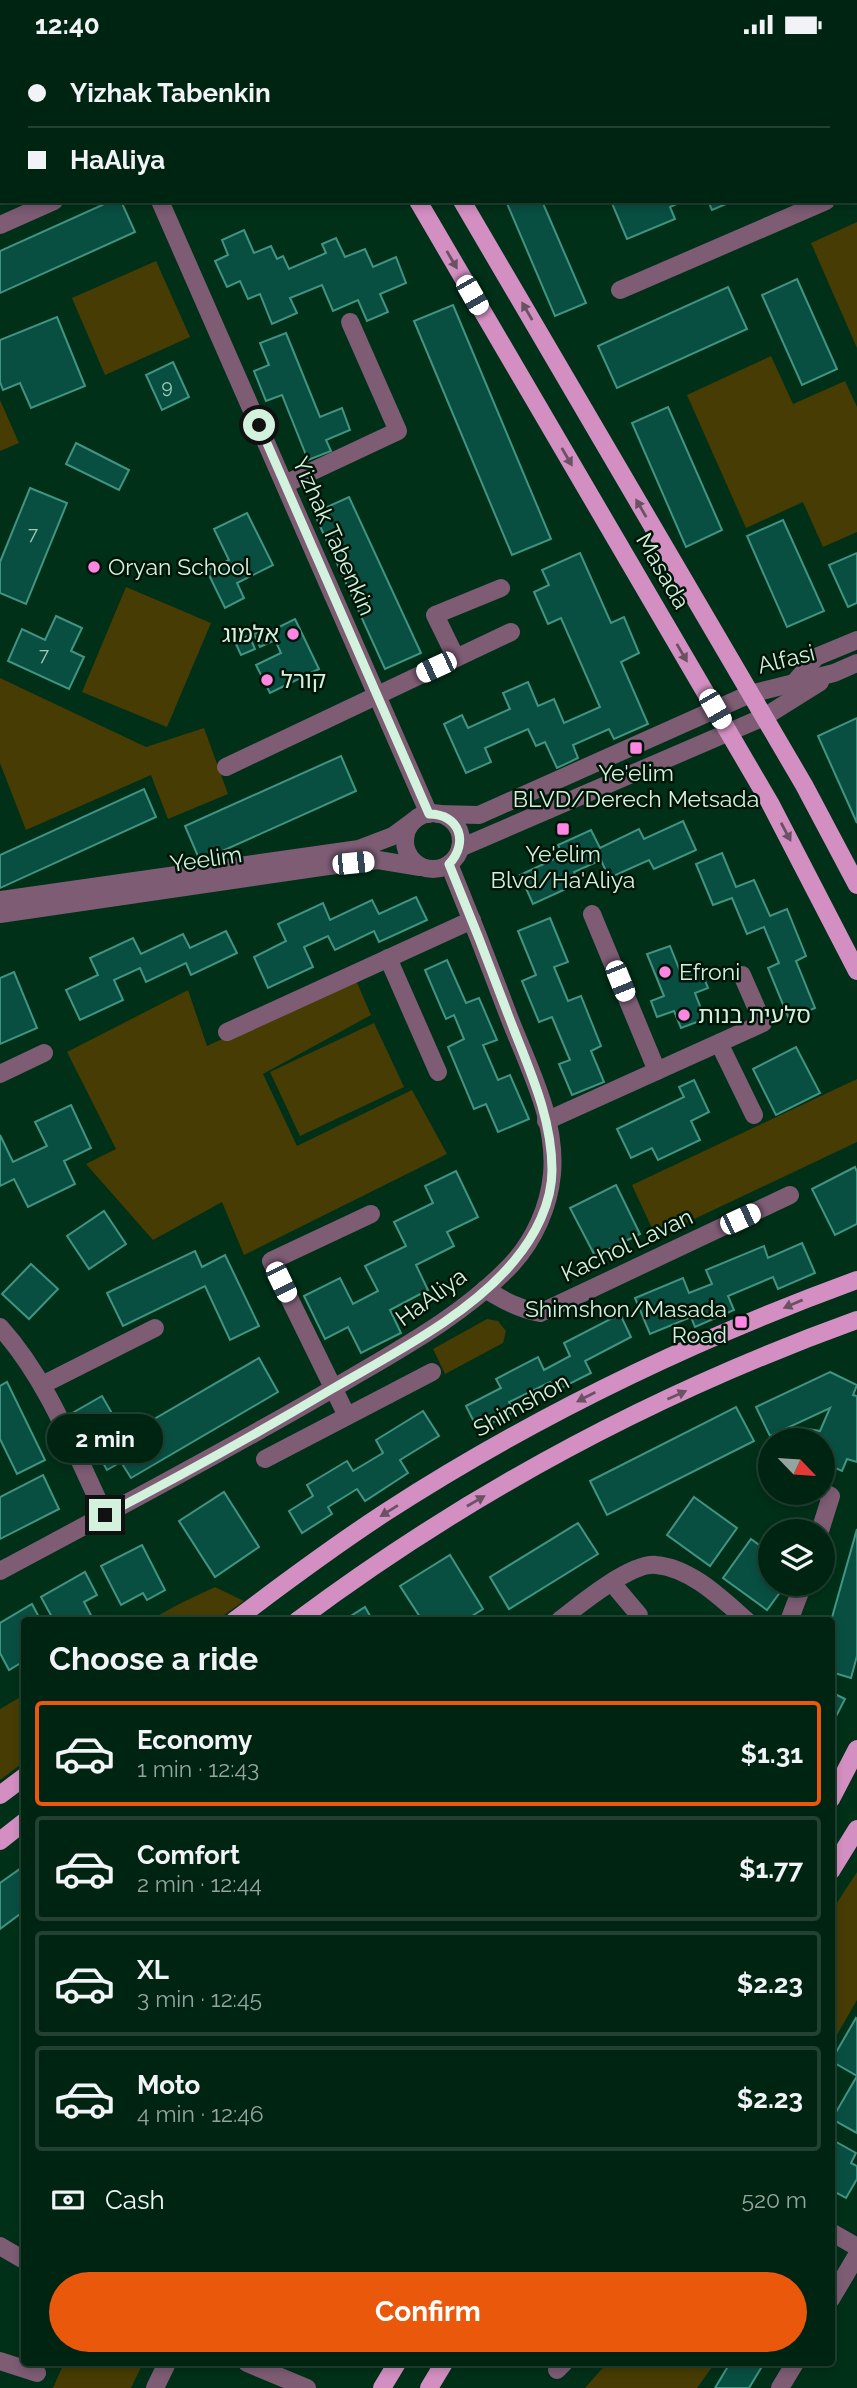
<!DOCTYPE html>
<html lang="en">
<head>
<meta charset="utf-8">
<style>
	body { margin:0; font-family:Raleway,"Noto Sans Hebrew",sans-serif; background:#0e3020; color:#f1f3f6; height:100vh; display:flex; flex-direction:column; font-size:26px; white-space:nowrap }
	* { box-sizing:border-box; margin:0 }
	p { font-size:23px; color:#95a49f }
	.icon { flex:none; width:38px; height:38px; fill:none; stroke:currentColor; stroke-width:2; stroke-linecap:round; stroke-linejoin:round }
	.map { position:relative; flex:1; overflow:hidden }
	.details { position:absolute; left:21px; top:1568px; width:814px; height:749px; display:flex; flex-direction:column; background:#002412; border-radius:7px; box-shadow:0 4px 10px #0003,0 0 0 2px #224132 }
	.details>* { flex:none }
	.banner { position:absolute; left:0px; top:0px; width:858px; height:154px; box-shadow:0 4px 10px #0003,0 0 0 2px #224132; display:grid; align-content:center; height:154px; padding:0 28px; background:#002412 }
	.needle { width:46px; rotate:115deg }
	.tools { position:absolute; left:758px; top:1379px; display:grid; gap:14px }
	.tools a { display:grid; place-items:center; width:77px; height:77px; border-radius:50%; background:#002412; box-shadow:0 4px 10px #0003,0 0 0 2px #224132; font-size:35px }
	.end { position:absolute; width:32px; height:32px; margin:-16px; border:9px solid #d3f2dd; background:#111; box-shadow:0 0 0 4px #111 }
	.from { border-radius:50% }
	.bubble { position:absolute; height:49px; border-radius:24px; background:#002412; box-shadow:0 4px 10px #0003,0 0 0 2px #224132; font-size:23px; font-weight:700; line-height:49px; text-align:center }
	.car { position:absolute; width:21px; height:42px; margin:-21px -10px; border-radius:9px; box-shadow:0 0 5px 2px #0007; background:linear-gradient(#fff 24%,#345 0 40%,#fff 0 76%,#345 0 86%,#fff 0) }
	.banner b { display:flex; align-items:center; gap:24px; height:66px; font-size:26px }
	.banner b+b { border-top:2px solid #224132 }
	.banner i { width:18px; height:18px; background:#f1f3f6 }
	ul { padding:0; list-style:none }
	li { display:flex; align-items:center; gap:21px; height:105px; margin:0 14px 10px; padding:0 14px; border:4px solid #224132; border-radius:7px }
	li div { flex:1 }
	li b { display:block; font-size:26px }
	li em { font-style:normal; font-weight:700 }
	li.current { border-color:#ea580c }
	li>.icon { width:63px; height:63px; stroke-width:1.5 }
	h2 { padding:0 28px; font-size:32px; line-height:84px }
	.pay { display:flex; align-items:center; gap:18px; height:77px; padding:0 28px; font-size:26px }
	.pay p { margin-inline-start:auto }
	.action { display:flex; gap:14px; margin-top:auto; padding:14px 28px }
	.action a { flex:1; height:80px; border-radius:42px; background:#ea580c; color:#fff; font-size:28px; font-weight:700; line-height:80px; text-align:center }
	.status { display:flex; justify-content:space-between; align-items:center; height:49px; padding:0 35px; background:#002412; direction:ltr }
	.status svg { height:19px; fill:currentColor }
	.map>svg:first-child { display:block }
	.green { fill:#473c03 }
	.building { fill:#084f42; stroke:#429482; stroke-width:2 }
	.lines { fill:none; stroke-linecap:round; stroke-linejoin:round }
	.minor { stroke:#7d5c74; stroke-width:18 }
	.major { stroke:#d38fc2; stroke-width:18 }
	.oneway { fill:#6a5265 }
	.route { stroke:#d3f2dd; stroke-width:9 }
	.poi-dot { fill:#fd86e2; stroke:#001508; stroke-width:2.5 }
	.labels { text-anchor:middle; stroke-width:5; stroke-linejoin:round; paint-order:stroke }
	.number-label { font-size:19px; fill:#a0c9b6 }
	.street-label { font-size:23px; fill:#d3f2dd; stroke:#001508 }
	.poi-label { font-size:23px; fill:#d3f2dd; stroke:#001508; text-anchor:start }
</style>
</head>
<body>
<div class="status"><b>12:40</b><svg viewBox="0 0 49 12"><path d="M0 12V9h3v3zM5 12V6h3v6zM10 12V3h3v9zM15 12V0h3v12zM26 1h20v11H26zM47 4h2v5h-2z"/></svg></div>
<div class="map">
<svg width="857" height="2339" viewBox="0 0 857 2339">
	<rect width="100%" height="100%" fill="#003018"/>
	<g class="green">
		<polygon points="857,173 857,299 811,194"/>
		<polygon points="156,212 190,288 105,326 72,249"/>
		<polygon points="771,307 793,355 845,332 857,358 857,483 823,498 803,453 746,479 687,346"/>
		<polygon points="0,351 19,394 0,402"/>
		<polygon points="126,538 211,574 167,678 82,643"/>
		<polygon points="0,629 146,698 204,679 228,745 168,770 151,726 26,781 0,714"/>
		<polygon points="355,929 371,966 263,1025 297,1097 412,1041 447,1105 244,1206 222,1153 153,1191 86,1115 116,1100 67,1003 188,941 207,997"/>
		<polygon points="374,974 404,1038 300,1087 270,1023"/>
		<polygon points="857,1030 857,1093 656,1188 632,1136"/>
		<polygon points="487,1270 498,1272 506,1282 503,1294 445,1325 433,1300"/>
		<polygon points="215,1538 244,1552 217,1571 150,1571 181,1554"/>
		<polygon points="24,1646 24,1713 0,1731 0,1660"/>
		<polygon points="857,1823 857,1951 831,1996 831,1863"/>
		<polygon points="64,2314 143,2314 131,2339 53,2339"/>
		<polygon points="607,2314 715,2314 697,2339 585,2339"/>
	</g>
	<g class="building">
		<polygon points="12,0 46,0 47,2 13,2"/>
		<polygon points="116,0 145,0 146,2 117,2"/>
		<polygon points="216,0 245,0 245,2 217,2"/>
		<polygon points="659,0 736,0 737,2 660,2"/>
		<polygon points="111,152 121,152 135,183 0,244 0,202"/>
		<polygon points="506,152 542,152 586,254 555,267"/>
		<polygon points="611,152 683,152 670,158 675,170 627,190"/>
		<polygon points="708,152 733,152 712,161"/>
		<polygon points="244,181 254,204 271,197 277,210 283,207 289,220 326,204 322,195 336,189 345,208 365,200 373,218 396,208 406,234 380,245 388,263 367,272 358,251 333,262 322,236 290,249 297,264 272,275 260,245 248,250 240,232 227,238 215,212 228,206 222,191"/>
		<polygon points="797,230 837,320 802,336 762,246"/>
		<polygon points="728,238 747,280 617,339 598,297"/>
		<polygon points="453,256 551,490 512,506 414,272"/>
		<polygon points="57,268 85,337 31,359 20,334 3,341 0,333 0,291"/>
		<polygon points="286,284 320,368 342,359 350,381 326,391 331,402 308,411 282,346 266,352 254,322 269,316 260,294"/>
		<polygon points="173,313 189,348 162,361 146,326"/>
		<polygon points="668,358 722,481 686,498 632,374"/>
		<polygon points="76,394 129,421 119,441 66,415"/>
		<polygon points="30,439 67,454 26,555 0,544 0,513"/>
		<polygon points="349,448 421,604 385,620 314,464"/>
		<polygon points="247,464 273,516 237,534 244,549 225,559 207,522 229,511 214,480"/>
		<polygon points="783,471 824,562 787,578 747,487"/>
		<polygon points="580,504 611,574 624,568 639,604 621,613 648,675 614,690 609,680 573,696 578,709 557,719 545,693 536,697 528,680 485,699 491,713 466,724 444,675 462,666 468,679 510,660 503,644 528,633 538,657 554,650 564,674 600,658 561,569 548,575 534,543 549,536 542,521"/>
		<polygon points="857,504 857,554 848,558 829,516"/>
		<polygon points="56,567 82,579 71,602 84,608 69,640 8,612 22,580 45,591"/>
		<polygon points="295,570 319,620 270,644 256,616 281,604 271,582"/>
		<polygon points="267,579 273,592 260,598 254,585"/>
		<polygon points="249,586 255,600 241,606 235,593"/>
		<polygon points="857,669 857,774 818,687"/>
		<polygon points="341,707 356,742 200,812 185,777"/>
		<polygon points="144,740 156,768 0,839 0,806"/>
		<polygon points="683,772 696,801 654,820 649,811 609,829 601,811 574,823 579,834 533,855 520,826 563,806 558,796 591,781 600,799 639,780 644,790"/>
		<polygon points="722,804 736,838 754,831 770,867 787,860 806,907 796,912 815,959 789,970 768,919 779,914 764,878 747,885 732,849 713,856 696,815"/>
		<polygon points="416,848 427,871 379,893 374,882 335,901 328,887 304,898 313,918 268,939 254,908 286,892 278,875 323,854 330,871 372,851 379,865"/>
		<polygon points="550,869 568,913 554,918 568,952 581,947 601,997 591,1002 604,1033 572,1046 559,1015 570,1011 552,968 539,973 522,932 536,926 518,882"/>
		<polygon points="226,882 237,904 191,926 186,914 146,933 140,919 114,931 123,951 80,971 66,941 98,926 90,909 133,889 141,905 183,885 190,899"/>
		<polygon points="670,897 682,927 700,919 708,939 695,944 705,970 681,979 674,962 657,968 651,952 664,947 647,905"/>
		<polygon points="447,911 466,954 479,949 497,991 483,996 498,1031 510,1026 529,1070 498,1083 486,1055 474,1060 448,998 464,990 454,966 446,970 425,921"/>
		<polygon points="14,923 37,979 0,995 0,929"/>
		<polygon points="796,998 820,1044 776,1066 753,1020"/>
		<polygon points="694,1031 709,1063 691,1072 700,1091 658,1111 652,1099 631,1109 617,1080 684,1048 679,1038"/>
		<polygon points="71,1056 91,1099 64,1112 75,1135 28,1158 14,1130 0,1137 0,1086 13,1113 47,1097 35,1073"/>
		<polygon points="855,1118 857,1123 857,1175 835,1186 812,1140"/>
		<polygon points="456,1122 478,1168 447,1183 454,1197 416,1216 428,1241 390,1261 401,1284 361,1304 348,1278 325,1290 304,1247 340,1229 353,1255 378,1242 365,1217 406,1197 394,1173 433,1154 425,1137"/>
		<polygon points="616,1136 640,1185 595,1207 570,1159"/>
		<polygon points="104,1162 126,1195 89,1220 67,1187"/>
		<polygon points="802,1194 815,1224 778,1240 773,1228 728,1247 734,1261 695,1278 691,1268 650,1285 635,1249 683,1229 689,1244 712,1235 706,1221 764,1197 768,1209"/>
		<polygon points="195,1202 202,1218 225,1206 259,1277 230,1291 205,1237 123,1277 107,1244"/>
		<polygon points="31,1215 58,1240 29,1270 2,1245"/>
		<polygon points="620,1265 631,1288 585,1312 591,1324 555,1342 550,1333 509,1353 514,1363 478,1381 466,1357 501,1339 496,1330 538,1308 544,1321 570,1307 564,1294"/>
		<polygon points="259,1309 278,1343 131,1429 121,1413 107,1421 74,1363 102,1347 125,1387"/>
		<polygon points="830,1323 857,1336 853,1346 857,1347 857,1413 847,1410 842,1422 822,1413 822,1391 804,1391 809,1380 820,1382 830,1359 770,1387 756,1358"/>
		<polygon points="7,1333 45,1411 17,1425 0,1390 0,1337"/>
		<polygon points="736,1358 754,1392 607,1466 590,1432"/>
		<polygon points="423,1362 439,1387 400,1411 408,1424 365,1452 357,1440 328,1458 332,1465 302,1484 289,1462 313,1447 307,1436 347,1412 353,1422 383,1404 376,1391"/>
		<polygon points="43,1426 59,1460 0,1490 0,1448"/>
		<polygon points="224,1443 259,1498 215,1528 179,1472"/>
		<polygon points="694,1448 737,1479 710,1517 667,1486"/>
		<polygon points="578,1474 598,1505 509,1560 490,1528"/>
		<polygon points="857,1480 857,1607 851,1629 831,1623 831,1572"/>
		<polygon points="751,1490 770,1504 770,1535 786,1535 767,1561 723,1529"/>
		<polygon points="142,1496 165,1541 147,1551 143,1544 121,1556 101,1517"/>
		<polygon points="450,1506 483,1560 464,1572 414,1572 420,1568 400,1537"/>
		<polygon points="85,1523 97,1546 84,1553 94,1572 54,1572 41,1548"/>
		<polygon points="32,1555 41,1572 24,1572 24,1612 9,1621 0,1604 0,1574"/>
		<polygon points="365,1558 373,1572 343,1572"/>
		<polygon points="831,1643 845,1650 831,1677"/>
		<polygon points="24,1817 24,1862 0,1880 0,1834"/>
		<polygon points="856,1969 857,1970 857,2084 832,2070 857,2027 831,2012"/>
		<polygon points="831,2090 856,2104 851,2114 857,2117 857,2130 846,2149 831,2141"/>
		<polygon points="730,2314 764,2314 749,2339 715,2339"/>
	</g>
	<g class="lines">
		<g class="minor">
			<polyline points="93,0 94,2"/>
			<polyline points="177,0 178,2"/>
			<polyline points="821,2 825,0"/>
			<polyline points="856,35 857,34"/>
			<polyline points="856,84 857,87"/>
			<polyline points="856,140 857,139"/>
			<polyline points="160,152 429,765"/>
			<polyline points="0,176 54,152"/>
			<polyline points="620,241 826,152"/>
			<polyline points="285,435 398,382 350,273"/>
			<polyline points="456,609 435,566 501,539"/>
			<polyline points="795,633 816,608 857,591"/>
			<polyline points="226,718 511,583"/>
			<circle cx="433" cy="792" r="28"/>
			<polyline points="437,765 479,766 750,645 834,624 857,614"/>
			<polyline points="460,799 764,668 820,633"/>
			<polyline points="0,851 359,800 393,787 412,773"/>
			<polyline points="0,865 328,817 378,811 420,818"/>
			<polyline points="592,865 657,1022"/>
			<polyline points="388,909 438,1023"/>
			<polyline points="227,983 472,871"/>
			<polyline points="719,994 754,1066"/>
			<polyline points="0,1025 44,1004"/>
			<polyline points="546,1072 763,974 742,926"/>
			<path d="M485,1240C503,1251 519,1260 540,1264L790,1146"/>
			<path d="M0,1278C48,1331 74,1402 105,1466"/>
			<polyline points="42,1336 155,1279"/>
			<polyline points="347,1367 271,1212 371,1165"/>
			<polyline points="265,1410 432,1323"/>
			<polyline points="820,1482 831,1447 822,1442"/>
			<path d="M0,1522C112,1462 224,1403 334,1339C396,1302 462,1268 512,1215C534,1191 549,1158 552,1125C557,1071 528,1017 509,968C490,917 470,866 449,815"/>
			<polyline points="612,1534 639,1566"/>
			<path d="M559,1572C579,1556 631,1513 656,1516C691,1519 722,1550 747,1572"/>
			<polyline points="789,1572 803,1535"/>
			<polyline points="831,2183 857,2198"/>
			<polyline points="0,2197 24,2211"/>
			<polyline points="831,2250 857,2206"/>
			<polyline points="0,2312 37,2324"/>
			<polyline points="247,2314 307,2339"/>
			<polyline points="557,2321 564,2314"/>
			<polyline points="155,2339 167,2314"/>
			<polyline points="780,2339 795,2314"/>
		</g>
		<g class="major">
			<polyline points="331,0 332,2"/>
			<polyline points="373,0 374,2"/>
			<polyline points="418,152 770,754 857,922"/>
			<polyline points="462,152 804,736 857,836"/>
			<path d="M234,1572C284,1534 334,1497 386,1463C533,1368 693,1291 857,1231"/>
			<path d="M297,1572C467,1445 657,1343 857,1271"/>
			<polyline points="0,1746 24,1728"/>
			<polyline points="831,1750 857,1700"/>
			<polyline points="0,1792 24,1773"/>
			<polyline points="831,1822 857,1780"/>
			<polyline points="382,2339 397,2314"/>
			<polyline points="429,2339 444,2314"/>
		</g>
	</g>
	<defs><path id="oneway-solid" d="M-6-.8H1V-3.2L6.5 0L1 3.2V.8H-6Z" transform="scale(1.75)"/></defs>
	<g class="oneway">
		<use href="#oneway-solid" transform="translate(452 211) rotate(60)"/>
		<use href="#oneway-solid" transform="translate(527 262) rotate(-120)"/>
		<use href="#oneway-solid" transform="translate(567 408) rotate(60)"/>
		<use href="#oneway-solid" transform="translate(641 459) rotate(-120)"/>
		<use href="#oneway-solid" transform="translate(682 604) rotate(60)"/>
		<use href="#oneway-solid" transform="translate(786 783) rotate(62)"/>
		<use href="#oneway-solid" transform="translate(793 1255) rotate(157)"/>
		<use href="#oneway-solid" transform="translate(677 1346) rotate(-24)"/>
		<use href="#oneway-solid" transform="translate(586 1348) rotate(153)"/>
		<use href="#oneway-solid" transform="translate(476 1452) rotate(-30)"/>
		<use href="#oneway-solid" transform="translate(389 1462) rotate(148)"/>
	</g>
	<g class="lines">
		<path class="route" d="M105,1466C182,1426 258,1384 332,1340C392,1305 470,1266 514,1212C535,1187 552,1154 552,1121C552,1067 528,1018 509,968C490,917 470,866 449,815C469,794 460,765 429,765L259,376"/>
	</g>
	<g class="poi-dot">
		<circle cx="94" cy="518" r="7"/>
		<circle cx="293" cy="585" r="7"/>
		<circle cx="267" cy="631" r="7"/>
		<rect x="629" y="692" width="14" height="14" rx="3.5"/>
		<rect x="556" y="773" width="14" height="14" rx="3.5"/>
		<circle cx="665" cy="923" r="7"/>
		<circle cx="684" cy="966" r="7"/>
		<rect x="734" y="1266" width="14" height="14" rx="3.5"/>
	</g>
	<g class="labels">
		<g class="number-label">
			<text x="167" y="344">9</text>
			<text x="33" y="491">7</text>
			<text x="44" y="612">7</text>
		</g>
		<g class="street-label">
			<text transform="translate(334 487) rotate(66)" y="8">Yizhak Tabenkin</text>
			<text transform="translate(663 522) rotate(60)" y="8">Masada</text>
			<text transform="translate(786 610) rotate(-14)" y="8">Alfasi</text>
			<text transform="translate(206 810) rotate(-8)" y="8">Yeelim</text>
			<text transform="translate(627 1196) rotate(-25)" y="8">Kachol Lavan</text>
			<text transform="translate(431 1248) rotate(-36)" y="8">HaAliya</text>
			<text transform="translate(521 1356) rotate(-29)" y="8">Shimshon</text>
		</g>
		<g class="poi-label">
			<text x="108" y="526">Oryan School</text>
			<text x="279" y="593" text-anchor="end">אלמוג</text>
			<text x="281" y="639">קורל</text>
			<text x="636" y="732" text-anchor="middle">Ye'elim<tspan x="636" dy="26">BLVD/Derech Metsada</tspan></text>
			<text x="563" y="813" text-anchor="middle">Ye'elim<tspan x="563" dy="26">Blvd/Ha'Aliya</tspan></text>
			<text x="679" y="931">Efroni</text>
			<text x="698" y="974">סלעית בנות</text>
			<text x="727" y="1268" text-anchor="end">Shimshon/Masada<tspan x="727" dy="26">Road</tspan></text>
		</g>
	</g>
</svg>
<div class="tools">
<a><svg class="needle" viewBox="-14 -14 28 28"><path d="M0-13l5 13h-10z" fill="#e53935"/><path d="M0 13l5-13h-10z" fill="#95a49f"/></svg></a>
<a><svg class="icon" aria-label="layers" viewBox="0 0 24 24"><path d="M12 4l9 5-9 5-9-5zM3 14l9 5 9-5"/></svg></a>
</div>
<i class="end from" style="left:259px;top:376px"></i>
<i class="end" style="left:105px;top:1466px"></i>
<div class="bubble" style="left:47px;top:1365px;width:116px">2 min</div>
<i class="car" style="left:472px;top:246px;rotate:150deg"></i>
<i class="car" style="left:436px;top:618px;rotate:245deg"></i>
<i class="car" style="left:715px;top:660px;rotate:150deg"></i>
<i class="car" style="left:353px;top:814px;rotate:84deg"></i>
<i class="car" style="left:620px;top:932px;rotate:158deg"></i>
<i class="car" style="left:740px;top:1170px;rotate:65deg"></i>
<i class="car" style="left:281px;top:1233px;rotate:154deg"></i>
<div class="banner">
<b><i class="from"></i>Yizhak Tabenkin</b>
<b><i></i>HaAliya</b>
</div>
<section class="details">
<h2>Choose a ride</h2>
<ul>
<li class="current"><svg class="icon" aria-label="car" viewBox="0 0 24 24"><path d="M5 17H2v-5l4-1 3-4h7l3 4 3 1v5h-3M9 17h6M6 11h13"/><circle cx="7" cy="17" r="2"/><circle cx="17" cy="17" r="2"/></svg><div><b>Economy</b><p>1 min · 12:43</p></div><em>$1.31</em></li>
<li><svg class="icon" aria-label="car" viewBox="0 0 24 24"><path d="M5 17H2v-5l4-1 3-4h7l3 4 3 1v5h-3M9 17h6M6 11h13"/><circle cx="7" cy="17" r="2"/><circle cx="17" cy="17" r="2"/></svg><div><b>Comfort</b><p>2 min · 12:44</p></div><em>$1.77</em></li>
<li><svg class="icon" aria-label="car" viewBox="0 0 24 24"><path d="M5 17H2v-5l4-1 3-4h7l3 4 3 1v5h-3M9 17h6M6 11h13"/><circle cx="7" cy="17" r="2"/><circle cx="17" cy="17" r="2"/></svg><div><b>XL</b><p>3 min · 12:45</p></div><em>$2.23</em></li>
<li><svg class="icon" aria-label="car" viewBox="0 0 24 24"><path d="M5 17H2v-5l4-1 3-4h7l3 4 3 1v5h-3M9 17h6M6 11h13"/><circle cx="7" cy="17" r="2"/><circle cx="17" cy="17" r="2"/></svg><div><b>Moto</b><p>4 min · 12:46</p></div><em>$2.23</em></li>
</ul>
<div class="pay"><svg class="icon" aria-label="cash" viewBox="0 0 24 24"><path d="M3 7h18v10H3z"/><circle cx="12" cy="12" r="2"/></svg>Cash<p>520 m</p></div>
<div class="action"><a>Confirm</a></div>
</section>
</div>
</body>
</html>
